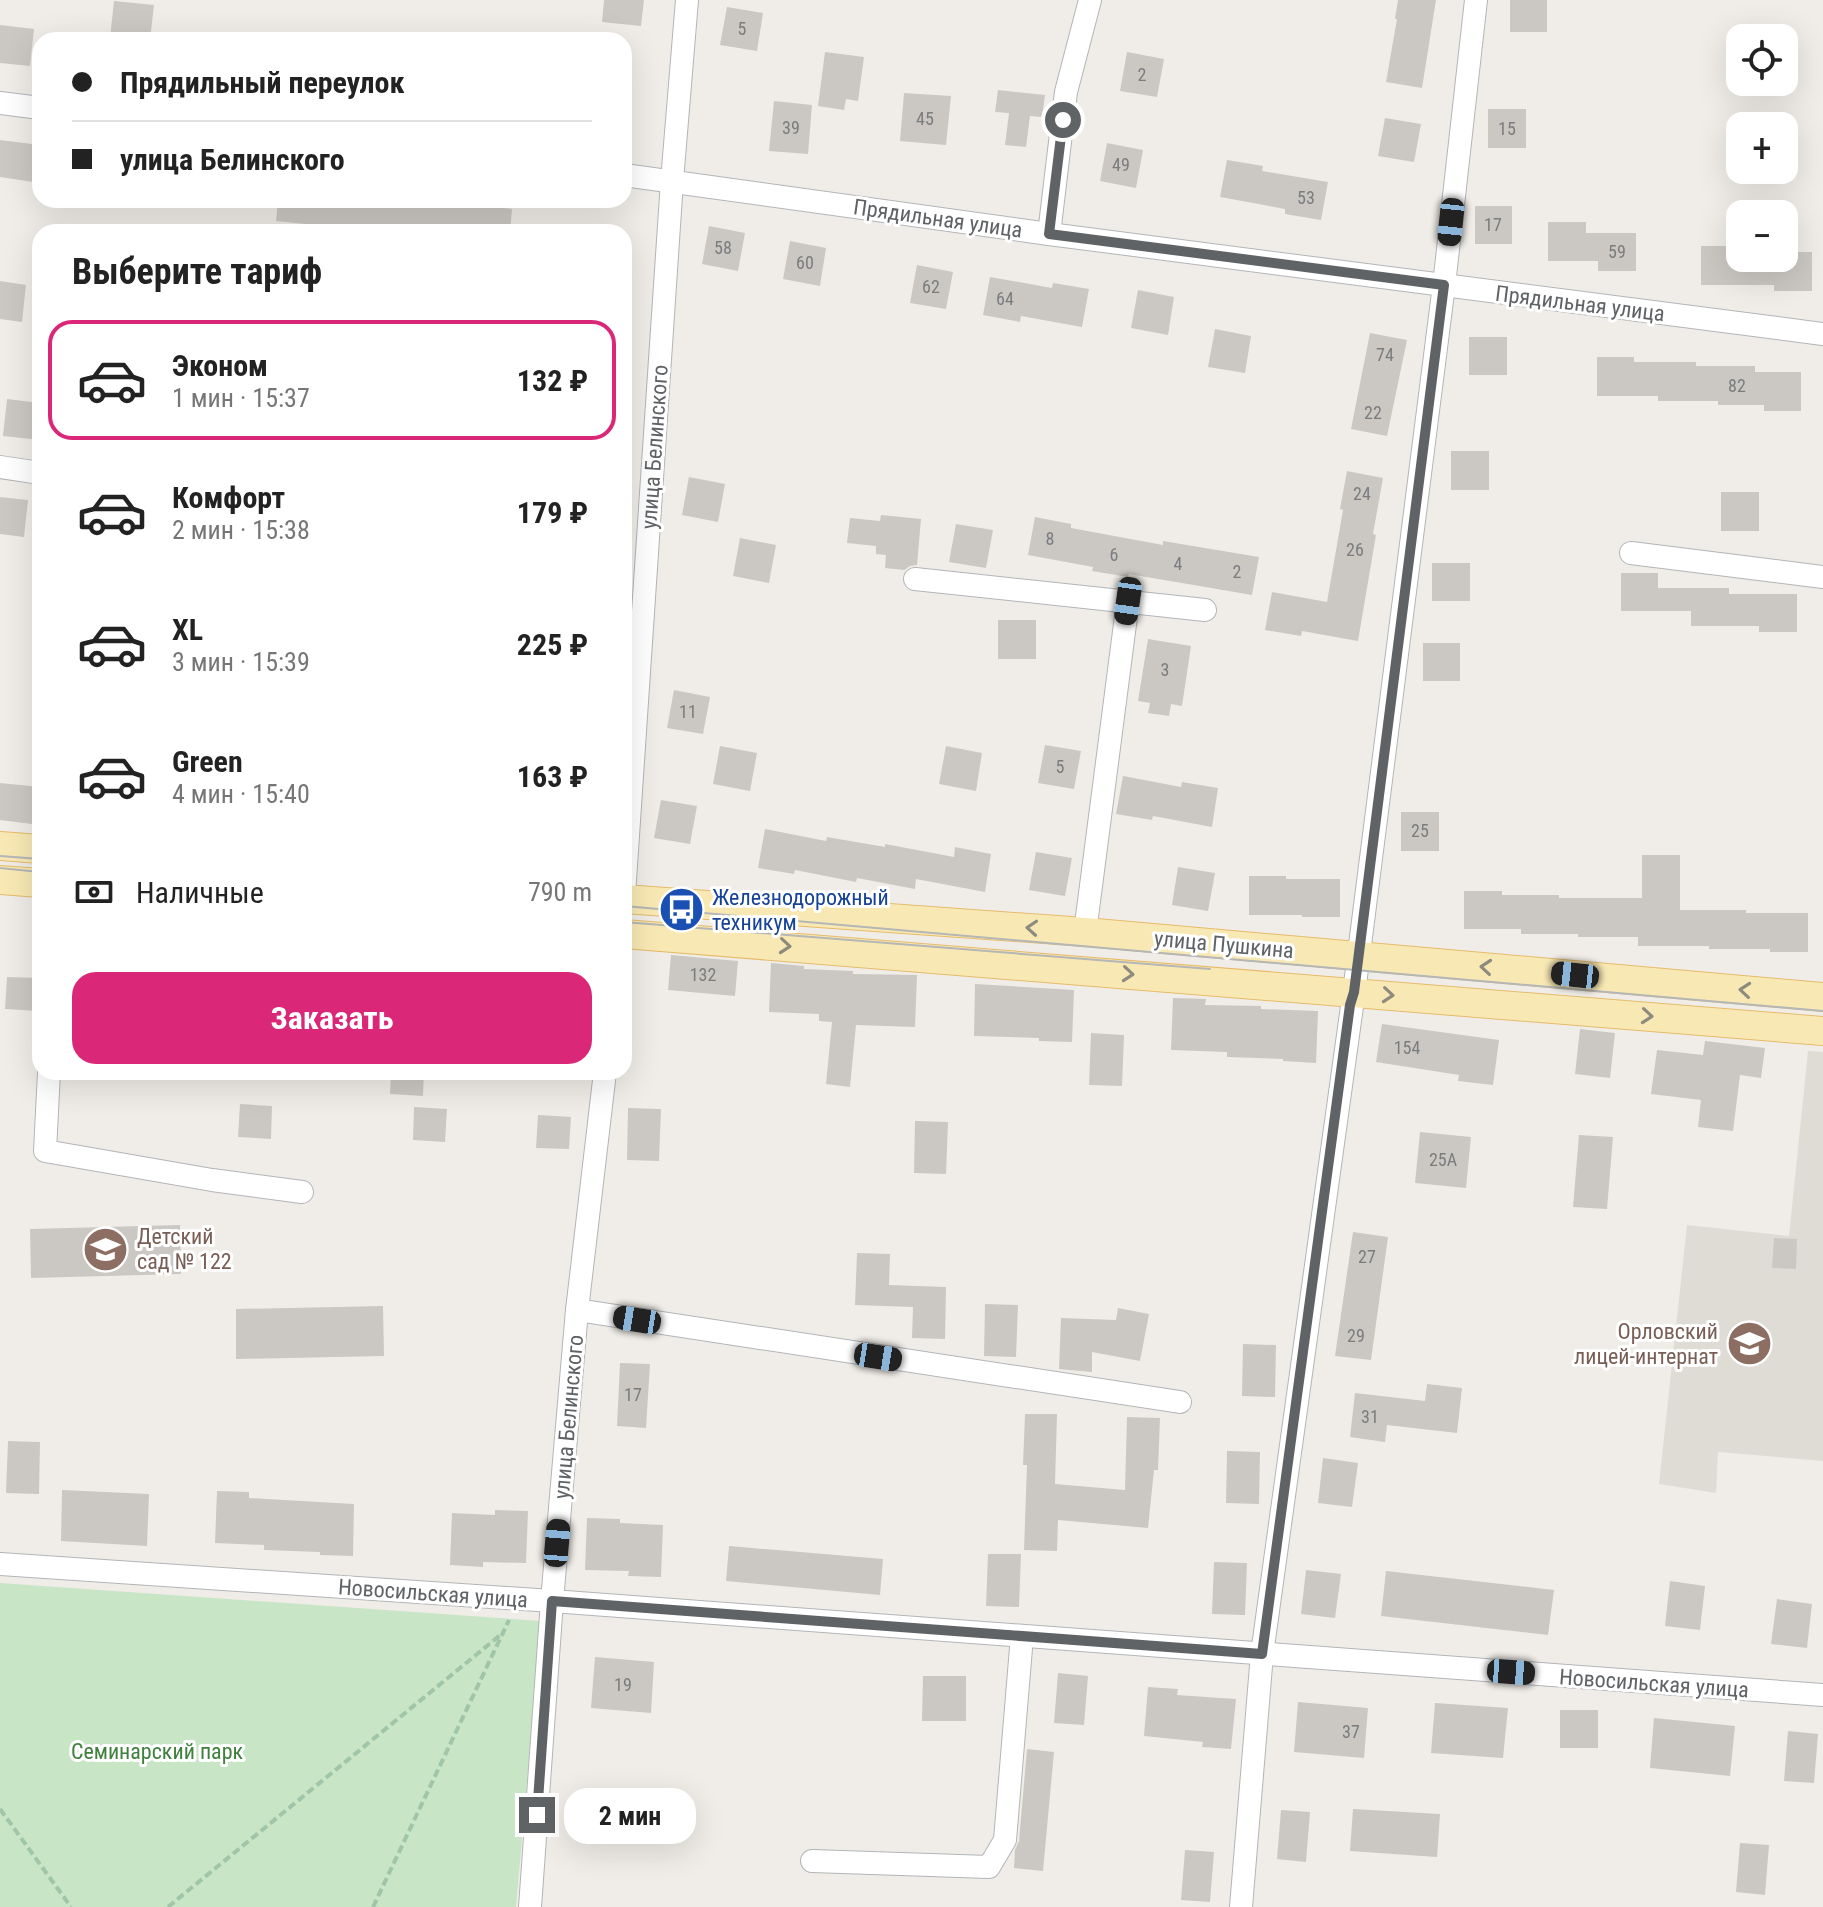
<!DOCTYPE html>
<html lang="ru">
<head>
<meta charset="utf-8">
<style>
	body { margin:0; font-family:"Roboto Condensed",sans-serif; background:#f6f6f6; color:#222; height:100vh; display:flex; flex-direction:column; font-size:30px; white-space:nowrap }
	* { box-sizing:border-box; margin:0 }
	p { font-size:26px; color:#767676 }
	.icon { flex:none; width:44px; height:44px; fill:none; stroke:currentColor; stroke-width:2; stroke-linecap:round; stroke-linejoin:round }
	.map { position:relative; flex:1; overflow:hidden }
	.panel { position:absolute; left:32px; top:224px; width:600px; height:856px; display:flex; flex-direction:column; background:#fff; border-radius:24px; box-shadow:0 8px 32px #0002 }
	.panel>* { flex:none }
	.guide { position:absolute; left:32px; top:32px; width:600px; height:176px; border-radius:24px; box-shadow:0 8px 32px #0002; display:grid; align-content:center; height:176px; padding:0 40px; background:#fff }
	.controls { position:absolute; left:1726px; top:24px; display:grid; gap:16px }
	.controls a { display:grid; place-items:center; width:72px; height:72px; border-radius:16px; background:#fff; box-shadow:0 8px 32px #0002; font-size:40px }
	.end { position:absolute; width:36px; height:36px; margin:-18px; border:10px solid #5f6366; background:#fff; box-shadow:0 0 0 4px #fff }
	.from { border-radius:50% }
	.bubble { position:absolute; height:56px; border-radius:24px; background:#fff; box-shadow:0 8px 32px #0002; font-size:26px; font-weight:700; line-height:56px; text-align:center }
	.car { position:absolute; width:24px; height:48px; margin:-24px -12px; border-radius:10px; box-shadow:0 0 6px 2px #0007; background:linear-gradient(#222 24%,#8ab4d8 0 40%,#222 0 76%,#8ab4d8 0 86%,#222 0) }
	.guide b { display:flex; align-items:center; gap:28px; height:76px; font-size:30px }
	.guide b+b { border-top:2px solid #e0e0e0 }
	.guide i { width:20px; height:20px; background:#222 }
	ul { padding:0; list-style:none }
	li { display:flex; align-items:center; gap:24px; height:120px; margin:0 16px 12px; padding:0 24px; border:4px solid transparent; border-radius:24px }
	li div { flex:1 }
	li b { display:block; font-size:30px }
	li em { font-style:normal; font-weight:700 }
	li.active { border-color:#db2777 }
	li>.icon { width:72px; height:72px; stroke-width:1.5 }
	h2 { padding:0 40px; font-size:36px; line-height:96px }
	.pay { display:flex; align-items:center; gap:20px; height:88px; padding:0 40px; font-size:30px }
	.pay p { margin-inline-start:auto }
	.primary-button { display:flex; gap:16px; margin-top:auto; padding:16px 40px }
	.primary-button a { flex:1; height:92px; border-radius:24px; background:#db2777; color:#fff; font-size:32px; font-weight:700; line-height:92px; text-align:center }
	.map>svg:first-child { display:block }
	.education { fill:#dfdcd6 }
	.green { fill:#c8e5c6 }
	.building { fill:#cbc8c4 }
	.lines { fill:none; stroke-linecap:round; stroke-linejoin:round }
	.minor-casing { stroke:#b2b5b8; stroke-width:24 }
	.major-casing { stroke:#e6bb6a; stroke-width:30 }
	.path { stroke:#a0c5a8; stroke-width:4; stroke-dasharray:8 4; stroke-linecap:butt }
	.minor { stroke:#fff; stroke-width:22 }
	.major { stroke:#f8e9b4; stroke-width:28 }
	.tram { stroke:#b5b6b6; stroke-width:2 }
	.oneway { stroke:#8d8b7d }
	.route { stroke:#5f6366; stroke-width:10 }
	.labels { text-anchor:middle; stroke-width:6; stroke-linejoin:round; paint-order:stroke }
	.number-label { font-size:18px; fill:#7a7c7e }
	.street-label { font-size:22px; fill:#5f6366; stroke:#fff }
	.transit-label { font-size:22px; fill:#164399; stroke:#fff; text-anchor:start }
	.education-label { font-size:22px; fill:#785e54; stroke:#fff; text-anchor:start }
	.park-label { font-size:22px; fill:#3e803c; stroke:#fff }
</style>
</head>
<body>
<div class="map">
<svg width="1823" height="1907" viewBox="0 0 1823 1907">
	<rect width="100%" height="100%" fill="#f0ede8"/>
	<polygon class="education" points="1808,1051 1823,1052 1823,1461 1718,1452 1716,1493 1659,1484 1687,1225 1789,1236"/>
	<polygon class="green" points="0,1583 541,1621 516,1907 0,1907"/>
	<g class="building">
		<polygon points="604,0 644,0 641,26 602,22"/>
		<polygon points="1398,0 1436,0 1422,88 1386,82 1397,19 1395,19"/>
		<rect x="1510" y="0" width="37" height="32"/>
		<polygon points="114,1 154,5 150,40 110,38"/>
		<polygon points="727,7 763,13 757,51 720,45"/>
		<polygon points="0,25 34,29 30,66 0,63"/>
		<polygon points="825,52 864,57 858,101 846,99 844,110 818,106"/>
		<polygon points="1127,52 1164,59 1157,97 1120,91"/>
		<polygon points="998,90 1045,95 1042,117 1030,116 1026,147 1005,145 1009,113 995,112"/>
		<polygon points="904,93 951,96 946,145 900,141"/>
		<polygon points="774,101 812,105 808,154 769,151"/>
		<rect x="1488" y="109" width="38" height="39"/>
		<polygon points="1385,118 1421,124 1414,162 1378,156"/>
		<polygon points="0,140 40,145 40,183 0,177"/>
		<polygon points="1107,143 1143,150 1136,188 1100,181"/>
		<polygon points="1227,160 1263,166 1262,171 1328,182 1321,220 1285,214 1285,209 1220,197"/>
		<polygon points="278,200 431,200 512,209 510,232 383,232 276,221"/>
		<rect x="1475" y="206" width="37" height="38"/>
		<polygon points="1548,222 1586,222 1586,233 1636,233 1636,271 1598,271 1598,261 1548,261"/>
		<polygon points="709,226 745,233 738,271 702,264"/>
		<polygon points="790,241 826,248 820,286 783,279"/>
		<polygon points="1701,246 1739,246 1739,258 1784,258 1784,252 1812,252 1812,291 1774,291 1774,285 1701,285"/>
		<polygon points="917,265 953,272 946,309 910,303"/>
		<polygon points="990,277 1052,288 1053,283 1089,289 1082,327 1021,316 1020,322 983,315"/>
		<polygon points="0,281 26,285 22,322 0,319"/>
		<polygon points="1138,290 1174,297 1168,335 1131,328"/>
		<polygon points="1215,329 1251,336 1245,373 1208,367"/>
		<polygon points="1370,333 1407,340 1387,436 1351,429"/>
		<rect x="1469" y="337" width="38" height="38"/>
		<polygon points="1597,357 1634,357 1634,362 1696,362 1696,366 1755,366 1755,372 1801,372 1801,411 1764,411 1764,405 1718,405 1718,401 1658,401 1658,396 1597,396"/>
		<polygon points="7,399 40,403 40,440 3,436"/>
		<rect x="1451" y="451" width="38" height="39"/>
		<polygon points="1347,471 1383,478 1373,534 1376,535 1358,641 1302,631 1301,636 1265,630 1272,592 1327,602 1343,510 1340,509"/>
		<polygon points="689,477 725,484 718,522 682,515"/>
		<rect x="1721" y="492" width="38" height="39"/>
		<polygon points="0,497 28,500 24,537 0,534"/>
		<polygon points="881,515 921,519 917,565 910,566 904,570 885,568 886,555 876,554 876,546 847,543 850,518 880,521"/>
		<polygon points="1035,517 1071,524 1071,528 1163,545 1163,541 1259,557 1252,595 1129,574 1128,577 1092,571 1093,567 1028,555"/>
		<polygon points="956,524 993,530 986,568 949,562"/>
		<polygon points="740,538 776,545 769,583 733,576"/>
		<rect x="1432" y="563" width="38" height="38"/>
		<polygon points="1621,573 1658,573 1658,588 1729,588 1729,594 1797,594 1797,632 1759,632 1759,626 1691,626 1691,611 1621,611"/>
		<rect x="998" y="620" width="38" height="39"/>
		<polygon points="1148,639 1191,646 1182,706 1171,704 1169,716 1148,713 1150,703 1138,701"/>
		<rect x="1423" y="643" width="37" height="38"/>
		<polygon points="674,690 710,697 703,734 667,728"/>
		<polygon points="1045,745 1081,751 1074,789 1038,783"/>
		<polygon points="720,746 757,753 750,791 713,784"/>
		<polygon points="946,746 982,753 976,791 939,784"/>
		<polygon points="1123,776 1181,787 1182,782 1218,788 1212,827 1153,816 1152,820 1116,814"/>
		<polygon points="0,783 40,787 40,825 0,820"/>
		<polygon points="661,800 697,806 690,844 654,838"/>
		<rect x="1401" y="812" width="38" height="39"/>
		<polygon points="765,829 826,841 827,837 885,847 885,844 954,857 955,847 991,854 985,892 916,879 915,889 857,878 856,882 795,870 794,874 758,868"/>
		<polygon points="1036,852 1072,858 1065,896 1029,890"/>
		<polygon points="1642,855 1680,855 1680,910 1746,910 1746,913 1808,913 1808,952 1770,952 1770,949 1709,949 1709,946 1638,946 1638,937 1578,937 1578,934 1521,934 1521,929 1464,929 1464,891 1502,891 1502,895 1559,895 1559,898 1642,898"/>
		<polygon points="1178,867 1215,873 1208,911 1172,905"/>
		<polygon points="1249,876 1286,876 1286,879 1340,879 1340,917 1302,917 1302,915 1249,915"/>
		<polygon points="671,955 738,961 735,996 668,990"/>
		<polygon points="771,963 804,966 804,969 853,971 853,974 917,975 915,1027 856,1025 850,1087 826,1084 832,1022 819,1021 819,1014 769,1012"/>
		<polygon points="7,977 40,978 38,1011 5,1009"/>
		<polygon points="975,984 1074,990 1072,1042 1039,1041 1039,1038 974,1036"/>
		<polygon points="1173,998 1206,999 1205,1005 1261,1006 1261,1009 1318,1011 1316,1063 1283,1061 1283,1059 1227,1057 1227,1052 1171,1050"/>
		<polygon points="1382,1024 1499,1040 1493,1085 1458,1081 1459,1075 1376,1062"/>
		<polygon points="1580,1029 1615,1033 1610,1078 1575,1074"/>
		<polygon points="1091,1033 1124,1035 1122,1086 1089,1085"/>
		<polygon points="1705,1041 1765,1048 1761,1078 1740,1075 1733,1131 1698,1127 1701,1100 1651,1094 1657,1050 1703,1055"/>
		<polygon points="391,1072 424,1072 423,1096 390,1094"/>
		<polygon points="240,1104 272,1106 271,1139 238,1137"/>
		<polygon points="414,1107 447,1109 445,1142 413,1140"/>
		<polygon points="628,1108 661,1109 659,1161 627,1160"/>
		<polygon points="538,1115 571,1117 569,1149 536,1148"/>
		<polygon points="915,1121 948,1122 946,1174 914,1173"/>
		<polygon points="1420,1132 1471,1137 1466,1188 1415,1183"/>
		<polygon points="1579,1135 1613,1137 1607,1209 1573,1207"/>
		<polygon points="180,1225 181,1274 31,1278 30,1229"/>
		<polygon points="1353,1232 1388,1237 1371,1360 1335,1356"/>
		<polygon points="1774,1238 1797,1239 1796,1269 1772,1268"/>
		<polygon points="857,1253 890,1254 889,1285 946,1287 945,1339 912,1338 913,1307 855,1305"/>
		<polygon points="985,1304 1018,1305 1016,1357 984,1356"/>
		<polygon points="383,1306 384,1356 236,1359 236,1309"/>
		<polygon points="1118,1308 1149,1314 1140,1361 1092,1352 1092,1372 1059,1369 1061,1318 1116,1320"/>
		<polygon points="1243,1344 1276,1345 1275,1397 1242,1396"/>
		<polygon points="620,1363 650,1364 646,1428 617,1426"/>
		<polygon points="1427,1384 1462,1388 1457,1433 1387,1425 1385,1442 1350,1437 1355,1393 1425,1401"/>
		<polygon points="1025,1414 1057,1414 1055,1484 1125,1490 1127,1417 1160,1418 1158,1470 1154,1470 1148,1528 1058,1520 1057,1551 1024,1550 1027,1465 1023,1465"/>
		<polygon points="8,1441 40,1442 39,1494 6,1493"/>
		<polygon points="1227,1451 1260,1452 1259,1504 1226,1503"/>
		<polygon points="1323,1458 1358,1463 1352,1507 1318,1503"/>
		<polygon points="62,1490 149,1494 147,1546 61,1541"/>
		<polygon points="217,1491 249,1492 249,1498 354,1504 353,1556 320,1555 320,1552 264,1550 264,1545 215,1543"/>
		<polygon points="495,1510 528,1511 526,1563 483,1562 483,1567 450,1565 452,1513 495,1515"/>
		<polygon points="587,1518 620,1519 620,1523 663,1525 661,1577 628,1576 629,1571 585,1570"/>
		<polygon points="729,1546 883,1559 880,1595 726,1581"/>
		<polygon points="988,1554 1021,1554 1019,1607 986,1606"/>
		<polygon points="1214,1562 1247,1563 1245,1615 1212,1614"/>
		<polygon points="1306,1570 1341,1574 1335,1618 1301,1614"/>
		<polygon points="1386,1571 1554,1590 1548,1635 1381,1616"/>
		<polygon points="1670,1581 1705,1586 1700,1630 1665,1626"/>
		<polygon points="1777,1599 1812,1604 1807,1648 1771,1644"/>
		<polygon points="595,1657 654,1662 651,1713 591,1708"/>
		<polygon points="1058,1673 1088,1676 1084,1725 1054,1723"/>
		<polygon points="923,1676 966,1676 966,1721 922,1721"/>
		<polygon points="1148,1687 1178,1689 1177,1695 1236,1699 1231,1749 1202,1747 1203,1742 1144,1736"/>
		<polygon points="1298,1702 1368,1708 1364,1758 1294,1752"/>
		<polygon points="1435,1703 1508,1708 1503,1758 1431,1753"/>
		<rect x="1560" y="1710" width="38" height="38"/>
		<polygon points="1654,1718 1735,1726 1730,1776 1650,1768"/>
		<polygon points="1788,1731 1818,1734 1814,1783 1784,1781"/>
		<polygon points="1027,1749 1054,1752 1043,1871 1014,1868 1015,1850 1019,1841"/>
		<polygon points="1353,1809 1440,1814 1437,1857 1350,1851"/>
		<polygon points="1281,1810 1310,1812 1306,1862 1277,1859"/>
		<polygon points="1740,1843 1769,1845 1765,1895 1736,1892"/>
		<polygon points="1185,1850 1214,1852 1210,1902 1181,1900"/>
	</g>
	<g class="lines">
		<defs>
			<g id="minor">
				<polyline points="0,103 40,108"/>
				<polyline points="624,175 1049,234 1823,334"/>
				<polyline points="1049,234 1066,92 1090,0"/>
				<polyline points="0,467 40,473"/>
				<polyline points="1631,553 1823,577"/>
				<polyline points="915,579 1205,610"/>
				<polyline points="624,895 672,181 687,0"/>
				<polyline points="1085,932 1128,601"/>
				<polyline points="49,1072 45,1151 212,1180 302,1192"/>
				<polyline points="577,1310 1180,1402"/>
				<polyline points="0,1564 552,1601 1823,1695"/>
				<polyline points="812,1861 989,1867 1005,1840 1022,1636"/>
				<polyline points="530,1907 552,1601 577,1310 605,1072"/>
				<polyline points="1241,1907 1262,1654 1354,992 1444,285 1476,0"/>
			</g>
			<g id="major">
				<polyline points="0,846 40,849"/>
				<polyline points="0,880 40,883"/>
				<polyline points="624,899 1085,932 1823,997"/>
				<polyline points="624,934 1823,1031"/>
			</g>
		</defs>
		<use href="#minor" class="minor-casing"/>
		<use href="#major" class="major-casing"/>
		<g class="path">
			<polyline points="0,1809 71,1907"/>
			<polyline points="168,1907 504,1632"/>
			<polyline points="373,1907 509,1620"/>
		</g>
		<use href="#minor" class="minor"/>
		<use href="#major" class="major"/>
		<g class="tram">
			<polyline points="0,856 40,859"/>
			<polyline points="0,868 40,872"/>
			<polyline points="624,906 1823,1011"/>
			<polyline points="624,922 1210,969"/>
		</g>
	</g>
	<defs><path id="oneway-chevron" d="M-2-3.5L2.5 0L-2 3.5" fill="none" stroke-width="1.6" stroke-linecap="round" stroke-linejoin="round" transform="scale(2)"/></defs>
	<g class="oneway">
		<use href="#oneway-chevron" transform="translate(1032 928) rotate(-176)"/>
		<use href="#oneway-chevron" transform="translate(785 946) rotate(5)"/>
		<use href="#oneway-chevron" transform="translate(1486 967) rotate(-175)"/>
		<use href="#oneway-chevron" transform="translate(1128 974) rotate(5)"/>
		<use href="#oneway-chevron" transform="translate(1745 990) rotate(-175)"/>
		<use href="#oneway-chevron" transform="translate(1388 995) rotate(5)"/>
		<use href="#oneway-chevron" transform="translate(1647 1016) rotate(5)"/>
	</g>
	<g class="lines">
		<polyline class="route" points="537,1815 552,1601 1262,1654 1350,1005 1354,992 1444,285 1049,234 1063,120"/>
	</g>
	<defs>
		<symbol id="bus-disc" viewBox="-11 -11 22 22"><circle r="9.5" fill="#1a4fb4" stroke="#fff"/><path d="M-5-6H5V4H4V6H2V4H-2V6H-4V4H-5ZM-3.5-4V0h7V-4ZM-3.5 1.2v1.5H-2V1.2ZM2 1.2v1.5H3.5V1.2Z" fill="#fff"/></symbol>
		<symbol id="school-disc" viewBox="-11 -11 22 22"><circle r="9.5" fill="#8d6e63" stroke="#fff"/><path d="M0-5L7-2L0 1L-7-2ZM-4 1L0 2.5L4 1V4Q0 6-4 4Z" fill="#fff"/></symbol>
	</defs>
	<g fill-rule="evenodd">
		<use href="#bus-disc" x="656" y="884" width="51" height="51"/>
		<use href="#school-disc" x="80" y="1224" width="51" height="51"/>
		<use href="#school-disc" x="1724" y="1318" width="51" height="51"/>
	</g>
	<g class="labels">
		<g class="number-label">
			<text x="742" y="35">5</text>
			<text x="1142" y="81">2</text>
			<text x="925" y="125">45</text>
			<text x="791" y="134">39</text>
			<text x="1507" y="135">15</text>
			<text x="1121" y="171">49</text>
			<text x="1306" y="204">53</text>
			<text x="1493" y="231">17</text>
			<text x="723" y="254">58</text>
			<text x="1617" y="258">59</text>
			<text x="805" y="269">60</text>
			<text x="931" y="293">62</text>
			<text x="1005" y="305">64</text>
			<text x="1385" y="361">74</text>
			<text x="1737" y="392">82</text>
			<text x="1373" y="419">22</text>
			<text x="1362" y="500">24</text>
			<text x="1050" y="545">8</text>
			<text x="1355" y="556">26</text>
			<text x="1114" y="561">6</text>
			<text x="1178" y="570">4</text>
			<text x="1237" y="578">2</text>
			<text x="1165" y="676">3</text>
			<text x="688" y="718">11</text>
			<text x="1060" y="773">5</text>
			<text x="1420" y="837">25</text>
			<text x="703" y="981">132</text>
			<text x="1407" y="1054">154</text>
			<text x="1443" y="1166">25А</text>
			<text x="1367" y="1263">27</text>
			<text x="1356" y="1342">29</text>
			<text x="633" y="1401">17</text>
			<text x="1370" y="1423">31</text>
			<text x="623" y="1691">19</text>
			<text x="1351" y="1738">37</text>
		</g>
		<g class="street-label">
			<text transform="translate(938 218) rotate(8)" y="8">Прядильная улица</text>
			<text transform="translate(1580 303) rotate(7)" y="8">Прядильная улица</text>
			<text transform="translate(654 447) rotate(-86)" y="8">улица Белинского</text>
			<text transform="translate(1224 944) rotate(5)" y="8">улица Пушкина</text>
			<text transform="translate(568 1417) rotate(-85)" y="8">улица Белинского</text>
			<text transform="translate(433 1593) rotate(4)" y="8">Новосильская улица</text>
			<text transform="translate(1654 1683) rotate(4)" y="8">Новосильская улица</text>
		</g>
		<g class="transit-label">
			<text x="712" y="905">Железнодорожный<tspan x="712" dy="25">техникум</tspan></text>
		</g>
		<g class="education-label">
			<text x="137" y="1244">Детский<tspan x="137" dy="25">сад № 122</tspan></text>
			<text x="1718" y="1339" text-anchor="end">Орловский<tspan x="1718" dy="25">лицей-интернат</tspan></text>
		</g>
		<g class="park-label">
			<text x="157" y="1759">Семинарский парк</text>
		</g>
	</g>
</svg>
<div class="controls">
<a><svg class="icon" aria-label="locate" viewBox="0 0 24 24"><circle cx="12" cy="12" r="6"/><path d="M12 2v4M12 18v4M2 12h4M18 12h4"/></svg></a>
<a>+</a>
<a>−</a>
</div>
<i class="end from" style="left:1063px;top:120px"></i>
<i class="end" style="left:537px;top:1815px"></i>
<div class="bubble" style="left:564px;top:1788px;width:132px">2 мин</div>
<i class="car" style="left:1451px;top:222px;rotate:186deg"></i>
<i class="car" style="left:1128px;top:601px;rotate:188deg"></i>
<i class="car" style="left:1575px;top:975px;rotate:276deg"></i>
<i class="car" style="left:637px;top:1320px;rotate:279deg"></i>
<i class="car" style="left:878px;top:1357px;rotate:99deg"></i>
<i class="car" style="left:557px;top:1543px;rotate:5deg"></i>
<i class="car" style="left:1511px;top:1672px;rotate:94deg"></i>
<div class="guide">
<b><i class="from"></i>Прядильный переулок</b>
<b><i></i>улица Белинского</b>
</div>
<section class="panel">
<h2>Выберите тариф</h2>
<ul>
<li class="active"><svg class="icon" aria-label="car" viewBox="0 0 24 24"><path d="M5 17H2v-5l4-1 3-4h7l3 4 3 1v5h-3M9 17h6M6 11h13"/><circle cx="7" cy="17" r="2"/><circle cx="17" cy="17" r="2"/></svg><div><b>Эконом</b><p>1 мин · 15:37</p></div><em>132 ₽</em></li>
<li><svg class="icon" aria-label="car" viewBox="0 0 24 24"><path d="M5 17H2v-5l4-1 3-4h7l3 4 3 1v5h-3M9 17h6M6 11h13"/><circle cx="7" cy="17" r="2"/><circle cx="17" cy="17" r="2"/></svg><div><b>Комфорт</b><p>2 мин · 15:38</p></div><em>179 ₽</em></li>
<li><svg class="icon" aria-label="car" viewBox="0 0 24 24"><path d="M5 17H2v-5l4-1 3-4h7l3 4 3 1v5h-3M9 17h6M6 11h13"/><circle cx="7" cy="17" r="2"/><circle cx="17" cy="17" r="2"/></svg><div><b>XL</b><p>3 мин · 15:39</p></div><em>225 ₽</em></li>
<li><svg class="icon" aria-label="car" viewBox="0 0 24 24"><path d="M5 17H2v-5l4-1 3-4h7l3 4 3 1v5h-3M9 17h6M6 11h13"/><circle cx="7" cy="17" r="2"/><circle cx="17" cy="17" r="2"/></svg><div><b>Green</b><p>4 мин · 15:40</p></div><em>163 ₽</em></li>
</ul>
<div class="pay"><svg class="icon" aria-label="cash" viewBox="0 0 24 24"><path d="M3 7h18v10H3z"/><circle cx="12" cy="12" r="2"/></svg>Наличные<p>790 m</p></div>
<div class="primary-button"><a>Заказать</a></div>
</section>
</div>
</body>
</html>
